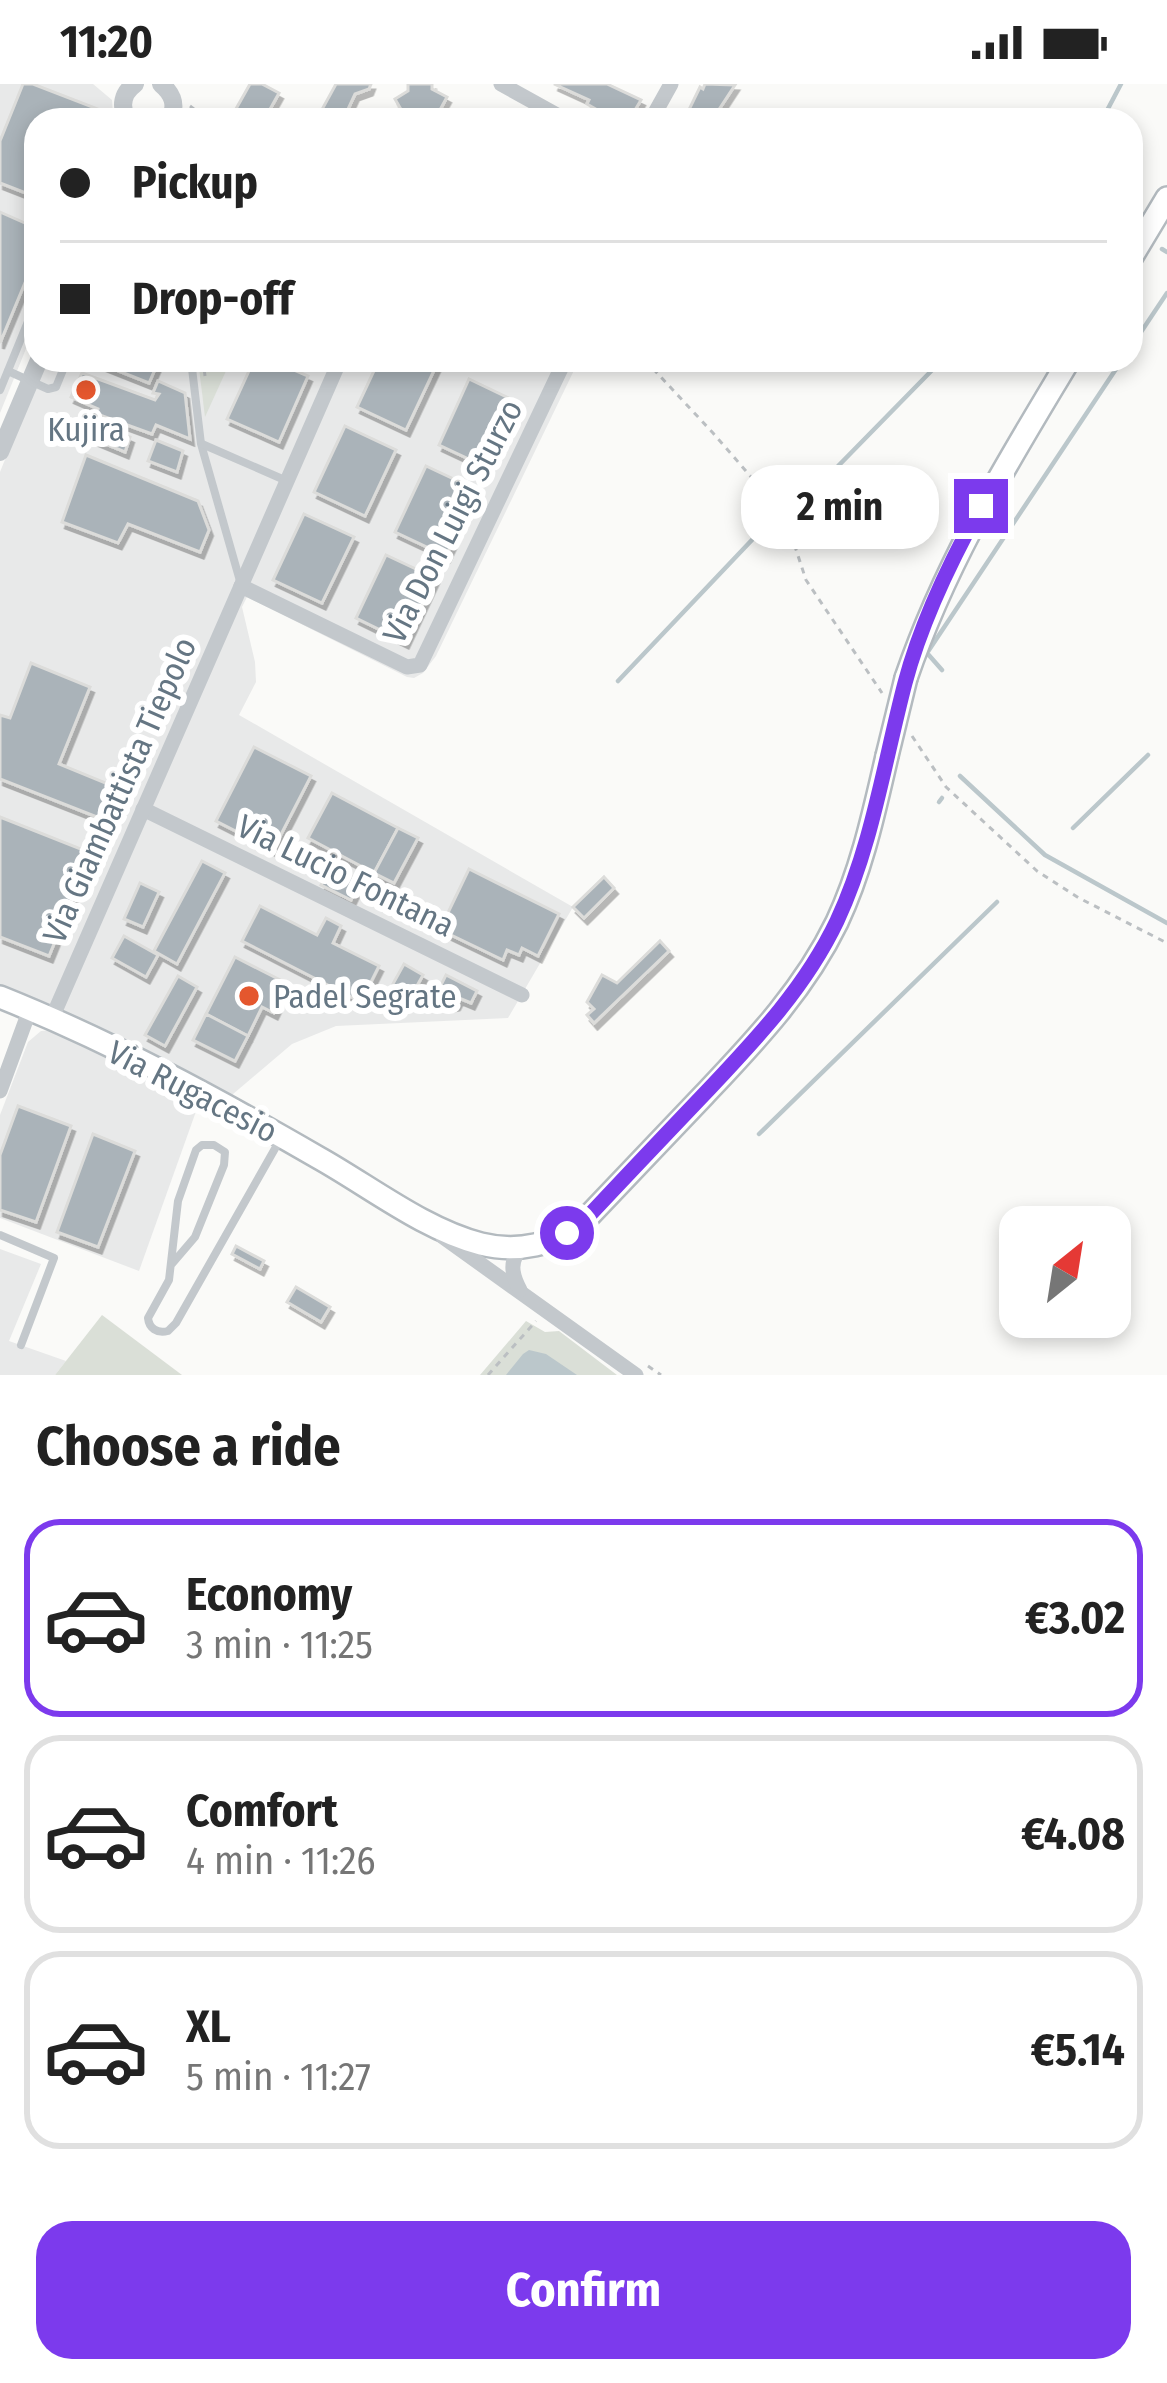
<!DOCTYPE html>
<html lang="en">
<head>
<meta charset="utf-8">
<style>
	body { margin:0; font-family:"Fira Sans Condensed",sans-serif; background:#f6f6f6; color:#222; height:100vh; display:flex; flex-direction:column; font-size:45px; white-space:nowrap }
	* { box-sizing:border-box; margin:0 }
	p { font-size:39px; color:#767676 }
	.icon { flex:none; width:66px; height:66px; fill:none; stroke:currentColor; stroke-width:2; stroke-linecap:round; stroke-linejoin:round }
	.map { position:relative; height:1291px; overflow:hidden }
	.panel { display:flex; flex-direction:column; background:#fff; flex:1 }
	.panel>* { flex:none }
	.hud { position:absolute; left:24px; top:24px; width:1119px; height:264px; border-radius:36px; box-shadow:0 6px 18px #0003; display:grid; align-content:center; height:264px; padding:0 36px; background:#fff }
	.needle { width:78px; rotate:30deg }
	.tools { position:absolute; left:999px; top:1122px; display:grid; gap:24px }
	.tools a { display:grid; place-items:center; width:132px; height:132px; border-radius:24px; background:#fff; box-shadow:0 6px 18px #0003; font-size:60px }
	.end { position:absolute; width:54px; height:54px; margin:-27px; border:15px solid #7c3aed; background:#fff; box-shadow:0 0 0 6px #fff }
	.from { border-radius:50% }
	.bubble { position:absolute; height:84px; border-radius:36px; background:#fff; box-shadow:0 6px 18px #0003; font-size:39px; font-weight:700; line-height:84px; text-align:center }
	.hud b { display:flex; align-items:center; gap:42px; height:114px; font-size:45px }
	.hud b+b { border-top:3px solid #e0e0e0 }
	.hud i { width:30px; height:30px; background:#222 }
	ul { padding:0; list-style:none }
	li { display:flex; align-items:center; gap:36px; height:198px; margin:0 24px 18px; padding:0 12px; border:6px solid #e0e0e0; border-radius:36px }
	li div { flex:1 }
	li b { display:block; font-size:45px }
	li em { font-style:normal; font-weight:700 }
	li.on { border-color:#7c3aed }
	li>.icon { width:108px; height:108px; stroke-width:1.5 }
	h2 { padding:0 36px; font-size:54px; line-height:144px }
	.button { display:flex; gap:24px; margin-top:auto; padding:24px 36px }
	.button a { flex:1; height:138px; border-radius:36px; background:#7c3aed; color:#fff; font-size:48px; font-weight:700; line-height:138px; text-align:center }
	.status { display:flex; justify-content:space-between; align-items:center; height:84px; padding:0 60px; background:#fff; direction:ltr }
	.status svg { height:33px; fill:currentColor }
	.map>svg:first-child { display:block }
	.built { fill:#e8e9e9 }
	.green { fill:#dadfd7 }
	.water { fill:#bbc7cb }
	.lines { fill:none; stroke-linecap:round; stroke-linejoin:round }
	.stream { stroke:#bbc7cb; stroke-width:4.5 }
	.building { fill:#aab3b9; stroke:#dcdcda; stroke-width:3; filter:url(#shadow) }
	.secondary-casing { stroke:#b3babf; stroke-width:26 }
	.path { stroke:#bbbfc2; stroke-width:3; stroke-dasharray:6 6; stroke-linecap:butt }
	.service { stroke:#c3c8cc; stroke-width:8 }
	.minor { stroke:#c3c8cc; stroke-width:15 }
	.tertiary { stroke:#c3c8cc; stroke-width:18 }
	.secondary { stroke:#fff; stroke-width:21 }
	.secondary-bridge-casing { stroke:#b3babf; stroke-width:26; stroke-linecap:butt }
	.secondary-bridge { stroke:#fff; stroke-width:21 }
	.route { stroke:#7c3aed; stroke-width:15 }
	.poi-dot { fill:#e4572e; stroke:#fff; stroke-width:4.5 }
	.labels { text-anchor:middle; stroke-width:12; stroke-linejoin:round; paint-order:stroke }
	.poi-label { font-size:33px; fill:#657683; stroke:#fff }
	.street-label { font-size:33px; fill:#657683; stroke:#fff }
</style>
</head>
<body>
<div class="status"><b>11:20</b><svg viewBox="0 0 49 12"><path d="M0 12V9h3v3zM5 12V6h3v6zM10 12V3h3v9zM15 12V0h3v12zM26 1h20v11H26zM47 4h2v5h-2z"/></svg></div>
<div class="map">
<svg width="1167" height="1291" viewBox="0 0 1167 1291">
	<defs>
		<filter id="shadow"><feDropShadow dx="3.5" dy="6" stdDeviation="0" flood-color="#0004"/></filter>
	</defs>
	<rect width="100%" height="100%" fill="#fafaf8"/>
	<g class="built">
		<polygon points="0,0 93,0 112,16 113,31 113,36 36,36 36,240 0,329"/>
		<polygon points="45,276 579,276 436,572 423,589 414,594 407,593 247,513 242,523 255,578 256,598 239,631 573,823 508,934 336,942 292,960 226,1016 0,908 0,388"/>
		<polygon points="54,946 199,1019 139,1187 0,1134 0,1031 28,958 41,947"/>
		<polygon points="0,1165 41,1180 9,1257 66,1277 55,1291 0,1291"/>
	</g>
	<g class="green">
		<polygon points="198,276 231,276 205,333"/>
		<polygon points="102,1231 182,1291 55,1291"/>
		<polygon points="526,1237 545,1248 559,1247 617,1291 480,1291"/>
	</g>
	<polygon class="water" points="529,1266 546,1270 577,1291 506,1291 523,1270"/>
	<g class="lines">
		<g class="stream">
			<polyline points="1102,36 1121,0"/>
			<polyline points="1131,141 1135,144"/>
			<polyline points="1162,165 1167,168"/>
			<polyline points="1131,263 1167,209"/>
			<polyline points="794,427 942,276"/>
			<polyline points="942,586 927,569 1122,276"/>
			<polyline points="618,597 768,439 775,435"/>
			<polyline points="960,692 1045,771 1167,839"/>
			<polyline points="939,718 942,714"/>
			<polyline points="1073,744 1148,671"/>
			<polyline points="759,1050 997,818"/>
		</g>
	</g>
	<g class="building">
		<polygon points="23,0 33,0 103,27 99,36 36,36 36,113 0,99 0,57"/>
		<polygon points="250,0 262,0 279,9 264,36 239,36 232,32"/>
		<polygon points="336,0 371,0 369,5 355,10 343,36 321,36 319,31"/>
		<polygon points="408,0 432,0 432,5 447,13 435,35 419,26 406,34 395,15 408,7"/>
		<polygon points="554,0 607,0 641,16 629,36 623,36 610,28 608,32 587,20 589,16"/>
		<polygon points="705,0 735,1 712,36 684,36 700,3 703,5"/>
		<polygon points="0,128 36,144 36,172 0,259"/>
		<polygon points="91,276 159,276 149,299"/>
		<polygon points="254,276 271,276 308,292 279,358 227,335"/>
		<polygon points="379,276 428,276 437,280 406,346 357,323"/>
		<polygon points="82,289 155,316 159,310 153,309 158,297 185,309 190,355 156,341 152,350 97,330 98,325 71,313"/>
		<polygon points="469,295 519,319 488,384 439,361"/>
		<polygon points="92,337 130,353 125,368 86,352"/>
		<polygon points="345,342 396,366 365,432 314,408"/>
		<polygon points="156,356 183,367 177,388 148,377"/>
		<polygon points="86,371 198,417 209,446 200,468 128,440 118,459 62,438"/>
		<polygon points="426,382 477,406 446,472 395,448"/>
		<polygon points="304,430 354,453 322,519 273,496"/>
		<polygon points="386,471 435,494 405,558 356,534"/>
		<polygon points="31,579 90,603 59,680 113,702 102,735 0,695 0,631 10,634"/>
		<polygon points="254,663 311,692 273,766 216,737"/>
		<polygon points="332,709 398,744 374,789 308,754"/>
		<polygon points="0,733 91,769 49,872 0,853"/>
		<polygon points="398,744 418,754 394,799 374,789"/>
		<polygon points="202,777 225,789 177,880 154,867"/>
		<polygon points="330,782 360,797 351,816 321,801"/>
		<polygon points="469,785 559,830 538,872 522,864 519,871 507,866 503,876 449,850 452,843 443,839"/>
		<polygon points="604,793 614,804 584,834 573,823"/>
		<polygon points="140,799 159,808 143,843 124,835"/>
		<polygon points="260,822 317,851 326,834 341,842 333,859 379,882 361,918 242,857"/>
		<polygon points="124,852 158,871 146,893 112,874"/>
		<polygon points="660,857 669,867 594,939 587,931 594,925 587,918 602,891 617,899"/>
		<polygon points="235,873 288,900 274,929 262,923 248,952 206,930"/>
		<polygon points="404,880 423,891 408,918 389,907"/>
		<polygon points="446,891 477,907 471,919 459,914 456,920 447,922 434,915"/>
		<polygon points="178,892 197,903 165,962 145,951"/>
		<polygon points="206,930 248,952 235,977 193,956"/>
		<polygon points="18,1022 71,1042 36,1138 0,1126 0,1071"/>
		<polygon points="93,1050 135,1067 98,1163 57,1148"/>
		<polygon points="236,1162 264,1177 260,1185 232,1170"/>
		<polygon points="296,1203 330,1223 321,1238 287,1218"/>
	</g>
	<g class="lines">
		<defs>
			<g id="secondary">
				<polyline points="1131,174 1167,114"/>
				<path d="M906,594C947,475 1005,383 1069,276"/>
				<path d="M0,913C110,957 217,1015 319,1074C369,1102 425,1146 481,1160C517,1169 556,1161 584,1137C624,1095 664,1053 704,1011C755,957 804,906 837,838C862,785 874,728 887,672"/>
			</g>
		</defs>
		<use href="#secondary" class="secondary-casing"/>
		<g class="path">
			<polyline points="190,22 208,36"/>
			<polyline points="203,276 205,292"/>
			<polyline points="645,276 713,349 785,432 806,496 882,609"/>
			<polyline points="912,652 946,703 1037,787 1079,814 1167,859"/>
			<polyline points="648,1282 661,1291"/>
			<polyline points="488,1291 536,1237"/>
		</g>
		<g class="service">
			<polyline points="191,276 201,360 240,497"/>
			<polyline points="8,287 48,305 56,303 67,276"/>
			<polyline points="0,306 36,218"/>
			<polyline points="202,360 287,397"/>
			<polyline points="0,1151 54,1174 21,1261"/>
			<path d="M171,1181L195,1153L224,1081L225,1068L214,1061H202L196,1066L178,1117L169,1196L148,1234C149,1244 157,1250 168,1247L176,1239L281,1054"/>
		</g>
		<g class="minor">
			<polyline points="501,0 566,36"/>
			<polyline points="651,36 671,0"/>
			<polyline points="241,502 407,583 420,581 565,276"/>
			<polyline points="143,725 522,911"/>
			<polyline points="52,934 340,276"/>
			<polyline points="0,1007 30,925"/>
			<polyline points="443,1153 636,1291"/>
			<path d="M520,1206C512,1191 508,1176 523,1163"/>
		</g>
		<g class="tertiary">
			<path d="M161,0C173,10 177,21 170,36"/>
			<path d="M127,36C120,22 122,9 135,0"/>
			<polyline points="0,368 39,276"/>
		</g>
		<use href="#secondary" class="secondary"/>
		<defs>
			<polyline id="secondary-bridge" points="887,672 906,594"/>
		</defs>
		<use href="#secondary-bridge" class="secondary-bridge-casing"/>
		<use href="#secondary-bridge" class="secondary-bridge"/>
	</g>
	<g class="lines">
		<path class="route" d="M567,1149L584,1137C626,1092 668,1048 710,1004C759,952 806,902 837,837C872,762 884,679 905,599C921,538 950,478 981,422"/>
	</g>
	<g class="poi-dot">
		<circle cx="86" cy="306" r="12"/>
		<circle cx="249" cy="912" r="12"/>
	</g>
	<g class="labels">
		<g class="poi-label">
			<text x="86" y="357">Kujira</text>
			<text x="273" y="924" text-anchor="start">Padel Segrate</text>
		</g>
		<g class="street-label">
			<text transform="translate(452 437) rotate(-63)" y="12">Via Don Luigi Sturzo</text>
			<text transform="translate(119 706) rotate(-66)" y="12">Via Giambattista Tiepolo</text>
			<text transform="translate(346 791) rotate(26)" y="12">Via Lucio Fontana</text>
			<text transform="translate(193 1007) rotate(27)" y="12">Via Rugacesio</text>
		</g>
	</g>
</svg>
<div class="tools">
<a><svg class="needle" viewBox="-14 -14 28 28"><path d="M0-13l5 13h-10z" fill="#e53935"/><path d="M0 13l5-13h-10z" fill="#767676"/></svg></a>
</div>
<i class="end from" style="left:567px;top:1149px"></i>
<i class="end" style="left:981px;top:422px"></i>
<div class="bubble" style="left:741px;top:381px;width:198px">2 min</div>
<div class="hud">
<b><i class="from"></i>Pickup</b>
<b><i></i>Drop-off</b>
</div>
</div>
<section class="panel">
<h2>Choose a ride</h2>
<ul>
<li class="on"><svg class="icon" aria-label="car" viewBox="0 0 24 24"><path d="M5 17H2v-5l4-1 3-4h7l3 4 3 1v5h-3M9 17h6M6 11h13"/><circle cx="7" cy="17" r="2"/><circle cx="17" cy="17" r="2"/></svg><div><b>Economy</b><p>3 min · 11:25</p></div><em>€3.02</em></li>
<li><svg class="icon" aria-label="car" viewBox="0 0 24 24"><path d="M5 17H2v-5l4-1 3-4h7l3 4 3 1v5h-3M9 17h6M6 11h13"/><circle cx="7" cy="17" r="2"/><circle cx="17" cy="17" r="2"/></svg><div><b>Comfort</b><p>4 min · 11:26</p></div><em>€4.08</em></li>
<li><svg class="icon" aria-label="car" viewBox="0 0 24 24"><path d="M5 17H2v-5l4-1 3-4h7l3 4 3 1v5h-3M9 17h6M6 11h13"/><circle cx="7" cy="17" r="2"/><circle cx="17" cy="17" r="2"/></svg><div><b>XL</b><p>5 min · 11:27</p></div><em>€5.14</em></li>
</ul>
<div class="button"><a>Confirm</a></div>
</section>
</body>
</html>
